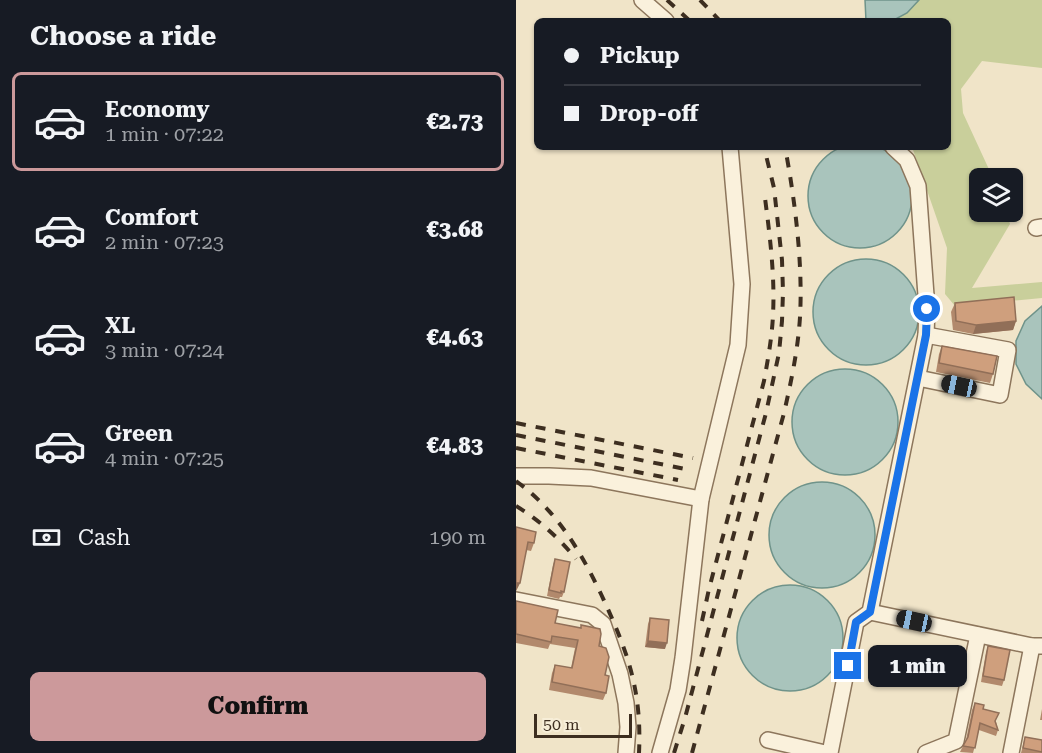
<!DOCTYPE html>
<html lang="en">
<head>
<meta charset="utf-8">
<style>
	body { margin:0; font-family:"Roboto Serif",serif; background:#242831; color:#f1f3f6; height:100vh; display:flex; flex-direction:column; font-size:22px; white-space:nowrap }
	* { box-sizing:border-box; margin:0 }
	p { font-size:20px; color:#9ea1a6 }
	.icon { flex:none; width:33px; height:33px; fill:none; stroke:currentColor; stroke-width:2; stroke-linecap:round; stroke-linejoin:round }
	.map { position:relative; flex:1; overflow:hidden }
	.panel { display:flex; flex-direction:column; background:#171b24; width:516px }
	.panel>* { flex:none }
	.top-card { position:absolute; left:18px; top:18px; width:417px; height:132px; border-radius:9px; box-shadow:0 2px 4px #0004; display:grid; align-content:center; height:132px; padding:0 30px; background:#171b24 }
	.fabs { position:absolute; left:453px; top:168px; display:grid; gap:12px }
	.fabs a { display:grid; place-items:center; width:54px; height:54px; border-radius:9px; background:#171b24; box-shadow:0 2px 4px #0004; font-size:30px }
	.scale { position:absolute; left:18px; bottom:15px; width:98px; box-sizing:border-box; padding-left:6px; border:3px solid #3d2e20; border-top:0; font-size:16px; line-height:21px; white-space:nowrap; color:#3d2e20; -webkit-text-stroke:4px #f7eed8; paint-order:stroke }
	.end { position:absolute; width:27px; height:27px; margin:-14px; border:8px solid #1a73e8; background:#fff; box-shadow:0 0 0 3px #fff }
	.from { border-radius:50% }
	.bubble { position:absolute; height:42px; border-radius:9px; background:#171b24; box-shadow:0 2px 4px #0004; font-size:20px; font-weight:800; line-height:42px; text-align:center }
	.car { position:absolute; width:18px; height:36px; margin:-18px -9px; border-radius:8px; box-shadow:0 0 4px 2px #0007; background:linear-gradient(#222 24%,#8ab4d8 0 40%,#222 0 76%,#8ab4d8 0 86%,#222 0) }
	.top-card b { display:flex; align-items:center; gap:21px; height:57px; font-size:22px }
	.top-card b+b { border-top:2px solid #363941 }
	.top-card i { width:15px; height:15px; background:#f1f3f6 }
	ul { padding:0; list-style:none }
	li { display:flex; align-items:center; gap:18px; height:99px; margin:0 12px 9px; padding:0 18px; border:3px solid transparent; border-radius:9px }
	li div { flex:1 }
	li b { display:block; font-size:22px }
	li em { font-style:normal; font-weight:800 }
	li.active { border-color:#cc999b }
	li>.icon { width:54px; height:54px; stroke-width:1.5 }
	h2 { padding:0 30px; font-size:27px; line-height:72px }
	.pay { display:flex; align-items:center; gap:15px; height:66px; padding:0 30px; font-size:22px }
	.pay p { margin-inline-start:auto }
	.primary-button { display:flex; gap:12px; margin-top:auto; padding:12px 30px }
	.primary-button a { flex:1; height:69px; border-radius:9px; background:#cc999b; color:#111; font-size:24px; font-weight:800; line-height:69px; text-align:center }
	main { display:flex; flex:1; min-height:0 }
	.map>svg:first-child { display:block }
	.green { fill:#c9cf9b }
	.water { fill:#a9c4bc; stroke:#6f938a; stroke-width:1.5 }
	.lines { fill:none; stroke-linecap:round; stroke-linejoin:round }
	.minor-casing { stroke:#8d765c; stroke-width:18 }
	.minor { stroke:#faf1dc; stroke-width:15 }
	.rail { stroke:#3d2e20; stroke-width:4; stroke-dasharray:10 10; stroke-linecap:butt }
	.wall { fill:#b2896c }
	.shaded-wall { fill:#916f58 }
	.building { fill:#cf9f7d; stroke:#916f58; stroke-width:1.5 }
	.route { stroke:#1a73e8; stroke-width:8 }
</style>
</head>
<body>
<main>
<section class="panel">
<h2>Choose a ride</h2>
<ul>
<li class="active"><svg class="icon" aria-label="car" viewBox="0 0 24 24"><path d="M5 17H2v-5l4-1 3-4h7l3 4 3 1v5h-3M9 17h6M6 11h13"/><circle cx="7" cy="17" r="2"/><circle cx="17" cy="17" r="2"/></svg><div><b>Economy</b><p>1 min · 07:22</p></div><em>€2.73</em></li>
<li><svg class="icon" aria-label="car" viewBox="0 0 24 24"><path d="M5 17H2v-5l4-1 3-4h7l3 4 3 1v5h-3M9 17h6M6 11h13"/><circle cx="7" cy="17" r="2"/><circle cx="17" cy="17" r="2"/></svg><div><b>Comfort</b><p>2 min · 07:23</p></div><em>€3.68</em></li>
<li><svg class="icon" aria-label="car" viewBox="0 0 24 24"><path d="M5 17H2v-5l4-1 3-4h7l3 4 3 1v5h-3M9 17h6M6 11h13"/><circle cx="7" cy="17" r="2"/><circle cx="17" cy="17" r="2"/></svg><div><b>XL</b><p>3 min · 07:24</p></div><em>€4.63</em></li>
<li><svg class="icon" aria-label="car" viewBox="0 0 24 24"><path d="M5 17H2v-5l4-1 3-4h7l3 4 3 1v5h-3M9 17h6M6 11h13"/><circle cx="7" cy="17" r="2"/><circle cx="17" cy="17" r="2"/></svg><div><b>Green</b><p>4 min · 07:25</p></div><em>€4.83</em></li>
</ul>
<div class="pay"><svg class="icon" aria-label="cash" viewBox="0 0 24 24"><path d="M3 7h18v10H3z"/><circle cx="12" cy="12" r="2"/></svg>Cash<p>190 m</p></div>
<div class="primary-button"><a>Confirm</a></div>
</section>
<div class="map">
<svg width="526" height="753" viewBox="0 0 526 753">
	<rect width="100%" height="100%" fill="#f0e4c8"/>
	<polygon class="green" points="403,0 526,0 526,68 466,61 445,89 447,113 477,178 464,178 464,212 490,212 494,224 456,288 526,282 526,298 439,306 429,294 431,248 396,147 432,147 432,21 376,21 391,13"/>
	<g class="water">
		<polygon points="349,0 403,0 391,13 376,21 350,21"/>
		<circle cx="344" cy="196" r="52"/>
		<circle cx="350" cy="312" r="53"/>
		<polygon points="526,306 526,399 510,384 500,364 500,341 509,321"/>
		<circle cx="329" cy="422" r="53"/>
		<circle cx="306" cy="535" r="53"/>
		<circle cx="274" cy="638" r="53"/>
	</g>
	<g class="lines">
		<defs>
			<g id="minor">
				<polyline points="126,0 150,21"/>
				<polyline points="520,228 526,227"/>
				<polyline points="402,378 484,395 492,350 410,335"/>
				<polyline points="0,476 33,476 75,478 185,499"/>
				<polyline points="0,600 76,615 87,624 104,674 110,703 112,727 110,753"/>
				<polyline points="354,612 516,646 526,646"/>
				<polyline points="252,740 309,753"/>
				<polyline points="144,753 162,690 167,658 185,499 222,345 226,284 214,147"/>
				<polyline points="314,753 340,622 354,612 410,335 411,309 402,186 391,160 377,147"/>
				<polyline points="410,753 440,741 462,635"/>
				<polyline points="495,753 516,646"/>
			</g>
		</defs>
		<use href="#minor" class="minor-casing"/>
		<use href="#minor" class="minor"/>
		<g class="rail">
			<polyline points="151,0 174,21"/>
			<polyline points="184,0 204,21"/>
			<polyline points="0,423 177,458"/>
			<polyline points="0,435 174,470"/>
			<polyline points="0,448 162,480"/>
			<path d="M0,481C40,510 64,550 85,594C111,650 126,689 123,753"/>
			<path d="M0,506C23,520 43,538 60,559"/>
			<path d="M186,621L193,589L248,381C252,359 256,337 257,315C259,276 254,237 249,198"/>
			<polyline points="158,753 169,718 250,413 263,353 266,321 267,292 266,260 258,188 248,147"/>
			<path d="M176,753L268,413C275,382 282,350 284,317C287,264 279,200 269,147"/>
		</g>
	</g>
	<g class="wall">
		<polygon points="439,303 500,321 497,330 457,334 437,330 435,312"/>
		<polygon points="426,346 477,374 474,383 420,372 423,354"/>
		<polygon points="0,527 18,543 15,551 10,550 4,583 0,591"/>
		<polygon points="39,559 48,592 46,597 44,597 43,599 31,596 37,565"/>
		<polygon points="0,601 39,623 83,646 89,675 90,693 87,700 33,690 36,673 39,665 55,668 59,648 34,644 32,649 0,643"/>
		<polygon points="134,618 149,649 129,647 132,624"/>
		<polygon points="472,646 488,680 486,686 465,682 470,652"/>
		<polygon points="459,703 467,709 480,722 482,730 480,736 463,730 457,753 444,752 450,740 456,710"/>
		<polygon points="526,709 526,722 526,720 524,720"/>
		<polygon points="509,737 526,740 526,753 505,753"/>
	</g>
	<g class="shaded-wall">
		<polygon points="500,321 497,330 457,334 460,325"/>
		<polygon points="0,583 4,583 0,591"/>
		<polygon points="132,641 151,643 149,649 129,647"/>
	</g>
	<g class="building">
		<polygon points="498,297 500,321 460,325 440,321 439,303"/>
		<polygon points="426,346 481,356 477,374 423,363"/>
		<polygon points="0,527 20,532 18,543 12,542 4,583 0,583"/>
		<polygon points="39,559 54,562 48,592 45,591 45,593 33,590"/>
		<polygon points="0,601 42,610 39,623 65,628 65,625 84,629 85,634 83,646 90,648 93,657 89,675 93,676 90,693 36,682 39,665 56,668 62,640 36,636 35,642 0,634"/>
		<polygon points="134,618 153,620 151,643 132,641"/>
		<polygon points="472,646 494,650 488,680 467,676"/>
		<polygon points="459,703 468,705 467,709 483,713 479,721 482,730 464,723 459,748 447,746 452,737"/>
		<polygon points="509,737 526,740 526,752 507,748"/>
	</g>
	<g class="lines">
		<polyline class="route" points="332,666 340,622 354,612 410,335 411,309"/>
	</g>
</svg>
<div class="fabs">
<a><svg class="icon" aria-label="layers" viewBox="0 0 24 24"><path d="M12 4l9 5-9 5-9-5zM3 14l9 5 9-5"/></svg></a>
</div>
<div class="scale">50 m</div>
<i class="end from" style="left:411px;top:309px"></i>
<i class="end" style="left:332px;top:666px"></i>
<div class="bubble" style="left:352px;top:645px;width:99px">1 min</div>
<i class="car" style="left:443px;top:386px;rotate:282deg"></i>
<i class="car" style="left:398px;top:621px;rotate:282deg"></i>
<div class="top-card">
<b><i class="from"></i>Pickup</b>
<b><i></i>Drop-off</b>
</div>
</div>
</main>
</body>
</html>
